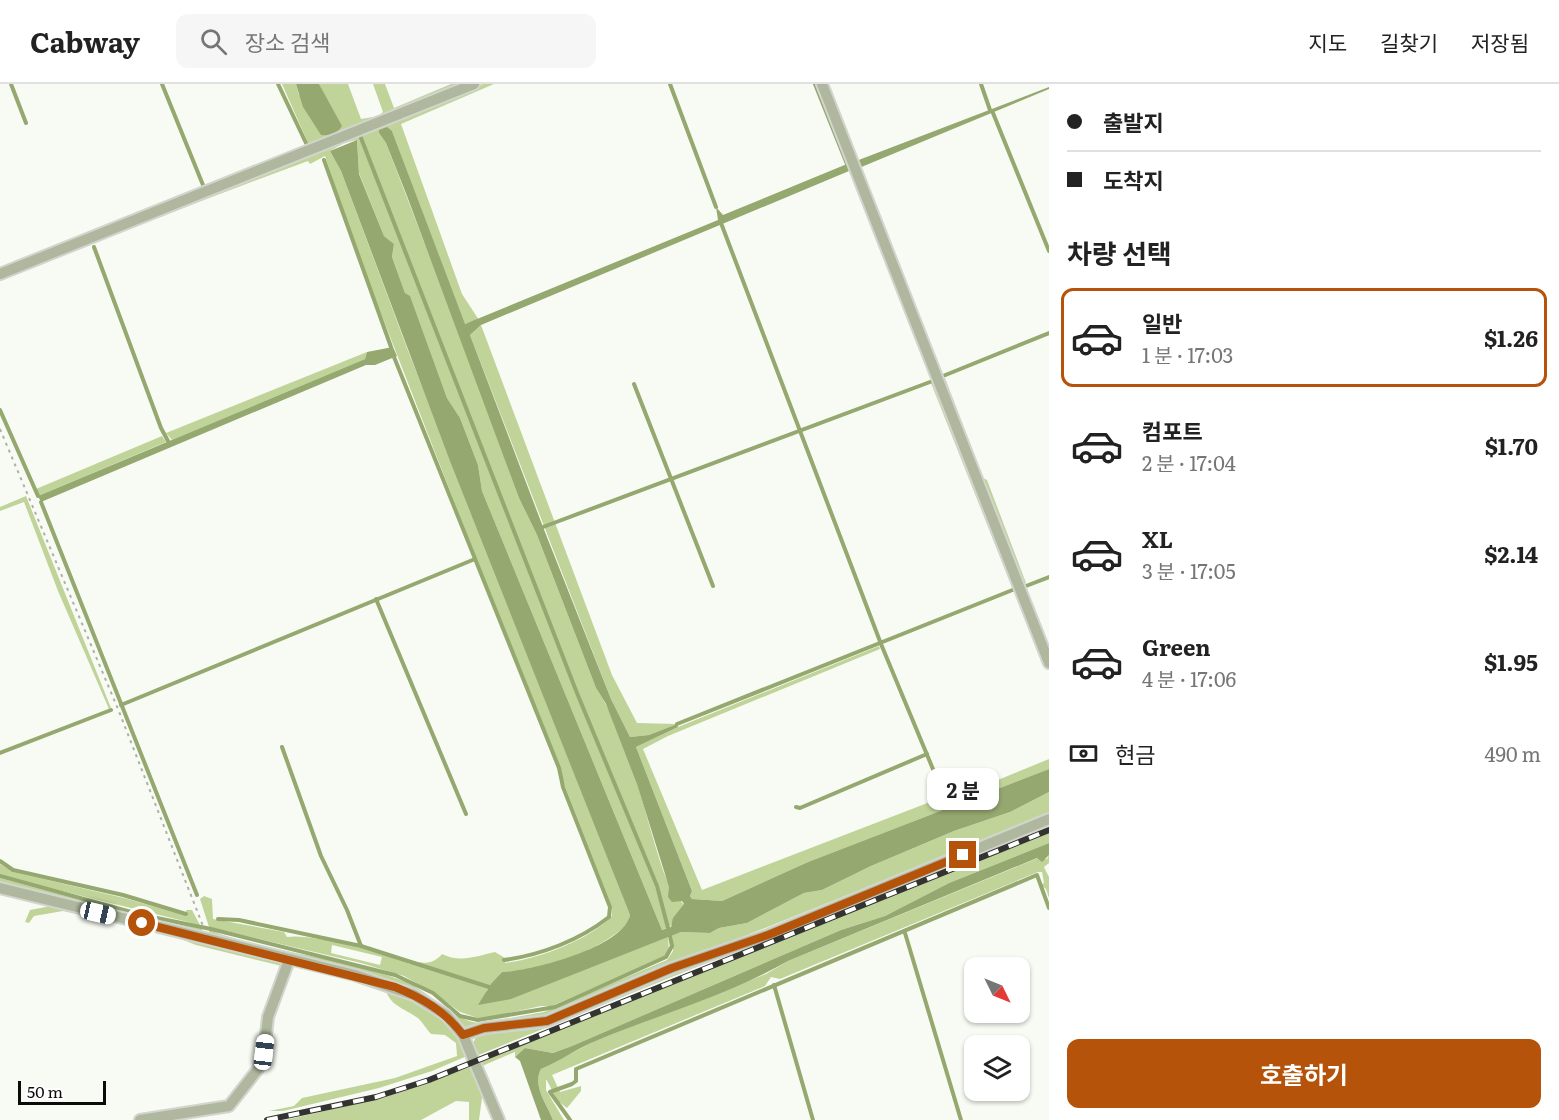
<!DOCTYPE html>
<html lang="ko">
<head>
<meta charset="utf-8">
<style>
	body { margin:0; font-family:Literata,"Noto Sans KR",serif; background:#f6f6f6; color:#222; height:100vh; display:flex; flex-direction:column; font-size:22px; white-space:nowrap }
	* { box-sizing:border-box; margin:0 }
	p { font-size:20px; color:#767676 }
	.icon { flex:none; width:33px; height:33px; fill:none; stroke:currentColor; stroke-width:2; stroke-linecap:round; stroke-linejoin:round }
	.map { position:relative; flex:1; overflow:hidden }
	.details { display:flex; flex-direction:column; background:#fff; width:510px }
	.details>* { flex:none }
	.guide { display:grid; align-content:center; height:132px; padding:0 18px; background:#fff }
	.needle { width:39px; rotate:133deg }
	.controls { position:absolute; left:964px; top:873px; display:grid; gap:12px }
	.controls a { display:grid; place-items:center; width:66px; height:66px; border-radius:12px; background:#fff; box-shadow:0 2px 4px #0004; font-size:30px }
	.scale { position:absolute; left:18px; bottom:15px; width:88px; box-sizing:border-box; padding-left:6px; border:3px solid #0b0c0a; border-top:0; font-size:16px; line-height:21px; white-space:nowrap; color:#0b0c0a; -webkit-text-stroke:4px #fff; paint-order:stroke }
	.end { position:absolute; width:27px; height:27px; margin:-14px; border:8px solid #b45309; background:#fff; box-shadow:0 0 0 3px #fff }
	.from { border-radius:50% }
	.bubble { position:absolute; height:42px; border-radius:12px; background:#fff; box-shadow:0 2px 4px #0004; font-size:20px; font-weight:700; line-height:42px; text-align:center }
	.car { position:absolute; width:18px; height:36px; margin:-18px -9px; border-radius:8px; box-shadow:0 0 4px 2px #0007; background:linear-gradient(#fff 24%,#345 0 40%,#fff 0 76%,#345 0 86%,#fff 0) }
	.guide b { display:flex; align-items:center; gap:21px; height:57px; font-size:22px }
	.guide b+b { border-top:2px solid #e0e0e0 }
	.guide i { width:15px; height:15px; background:#222 }
	ul { padding:0; list-style:none }
	li { display:flex; align-items:center; gap:18px; height:99px; margin:0 12px 9px; padding:0 6px; border:3px solid transparent; border-radius:12px }
	li div { flex:1 }
	li b { display:block; font-size:22px }
	li em { font-style:normal; font-weight:700 }
	li.active { border-color:#b45309 }
	li>.icon { width:54px; height:54px; stroke-width:1.5 }
	h2 { padding:0 18px; font-size:27px; line-height:72px }
	.pay { display:flex; align-items:center; gap:15px; height:66px; padding:0 18px; font-size:22px }
	.pay p { margin-inline-start:auto }
	.button { display:flex; gap:12px; margin-top:auto; padding:12px 18px }
	.button a { flex:1; height:69px; border-radius:12px; background:#b45309; color:#fff; font-size:24px; font-weight:700; line-height:69px; text-align:center }
	header { display:flex; align-items:center; gap:36px; box-sizing:border-box; height:84px; padding:0 30px; background:#fff; border-bottom:2px solid #e0e0e0 }
	header strong { font-size:28px }
	nav { display:flex; gap:33px; margin-inline-start:auto; font-size:21px }
	.search { width:420px; height:54px; background:#f6f6f6; display:flex; align-items:center; gap:15px; box-sizing:border-box; padding:0 21px; border-radius:12px; color:#767676; font-size:22px }
	main { display:flex; flex:1; min-height:0 }
	.map>svg:first-child { display:block }
	.green { fill:#c0d499; fill-rule:evenodd }
	.water { fill:#95a86f }
	.lines { fill:none; stroke-linecap:round; stroke-linejoin:round }
	.stream { stroke:#95a86f; stroke-width:4 }
	.minor-casing { stroke:#d2d5ce; stroke-width:14 }
	.path { stroke:#aeb1ab; stroke-width:2; stroke-dasharray:3 4.5; stroke-linecap:butt }
	.minor { stroke:#afb89f; stroke-width:10 }
	.rail-casing { stroke:#333431; stroke-width:6 }
	.rail { stroke:#fff; stroke-width:4; stroke-dasharray:11; stroke-linecap:butt }
	.route { stroke:#b45309; stroke-width:8 }
</style>
</head>
<body>
<header>
<strong>Cabway</strong>
<div class="search"><svg class="icon" aria-label="search" viewBox="0 0 24 24"><circle cx="10" cy="10" r="6"/><path d="M15 15l6 6"/></svg>장소 검색</div>
<nav><a>지도</a><a>길찾기</a><a>저장됨</a></nav>
</header>
<main>
<div class="map">
<svg width="1049" height="1036" viewBox="0 0 1049 1036">
	<rect width="100%" height="100%" fill="#f8fbf3"/>
	<g class="green">
		<polygon points="282,0 296,0 299,11 323,9 319,0 348,0 361,35 379,32 383,28 373,0 385,0 394,24 451,0 464,0 0,187 0,183 309,61"/>
		<path d="M483,0H494L401,40L462,210L479,236L464,240L392,47L379,49L386,59L471,280L519,414L537,451L596,604C632,659 643,728 664,789L670,803L684,821L669,844L658,801L578,607L360,51L575,608L655,802L667,844L662,846L482,407L478,381L460,334L447,314L410,213L405,209L392,173L394,160L384,152L359,89L357,56L344,59L330,67L341,87L407,264L630,831L628,840C595,869 546,886 502,888L486,907L534,905L668,853L669,867L665,872L552,922H541L481,935L460,928L434,909L404,892L361,879L209,843L200,815L204,812L212,815L213,835L284,848L287,853C311,849 387,869 410,880L412,877C424,880 434,880 442,870C460,879 477,872 495,868L505,874V879C538,875 589,856 612,832V823L359,173L325,72L310,80L308,77C205,115 102,155 0,197V194ZM332,861L382,873L380,881L331,869Z"/>
		<polygon points="481,241 612,591 637,639 677,640 649,651 630,653 611,615 470,251"/>
		<polygon points="367,268 365,275 172,356 166,349"/>
		<polygon points="945,294 983,394 987,396 1026,499 1022,500 940,296"/>
		<polygon points="935,298 1016,502 1012,503 931,299"/>
		<polygon points="162,352 166,358 38,412 36,405"/>
		<polygon points="26,412 111,624 109,625 58,507 24,418 0,427 0,423"/>
		<polygon points="879,562 880,565 668,652 643,665 702,806 943,713 945,717 949,716 1049,675 1049,685 808,778 722,817 692,815 690,812 692,807 636,663 678,643"/>
		<path d="M1049,708V730L543,933L467,945C453,930 434,914 416,906C351,879 278,868 210,851L209,846C272,870 343,872 406,898C432,909 453,939 482,939L544,928L667,876L673,867L672,851L681,848L710,849L719,844L747,839L804,809L822,806L871,782L954,747L1010,728Z"/>
		<polygon points="1049,748 1049,759 949,799 885,832 841,846 572,962 553,969 525,964 515,973 515,968 482,982 480,978"/>
		<path d="M1049,771V779L1044,783L1049,793V814L1046,805L1041,801L1044,799L1042,788H1038L780,895L771,893L765,902L552,991L560,1008L581,1002V1007L567,1024L558,1017L546,995V1006L564,1036H553C547,1020 532,1002 541,985L595,957L766,890L788,877L1038,774L1047,775Z"/>
		<polygon points="0,780 13,788 124,814 187,832 186,826 192,826 200,841 13,795 0,790"/>
		<polygon points="0,794 150,835 202,845 202,848 0,801"/>
		<polygon points="51,822 283,878 282,882 196,861 176,853 63,827 34,832 29,839 25,838 30,826"/>
		<polygon points="751,861 476,972 473,959 478,949 520,941"/>
		<path d="M385,904L415,914L454,943L467,972L432,987L379,1004L283,1027H269L294,1022L302,1014L395,994L457,972L456,959L445,951L431,950C427,946 423,939 419,935C405,924 390,923 385,904Z"/>
		<polygon points="473,982 483,1006 479,1036 469,1036 469,1018 456,1017 421,1036 285,1036 386,1013"/>
	</g>
	<g class="water">
		<path d="M296,0H319L342,42C337,50 330,52 321,51L303,23Z"/>
		<polygon points="1049,3 1049,5 859,84 856,77"/>
		<path d="M387,43L392,47L465,240L718,136L716,123L723,131L847,80L849,87L481,241L470,251L543,443L611,615L630,653L649,651L677,640L678,643L636,663L692,807L690,812L692,815L722,817L808,778L1049,685V708L1010,728L954,747L871,782L822,806L804,809L747,839L719,844L710,849L681,848L511,915L478,921L491,900L502,888C532,887 624,863 630,831L450,377L341,87L330,67L357,56L359,90L384,152L394,160L392,173L405,209L410,212L447,314L460,334L478,381L482,407L662,846L671,843L673,834L684,820L682,817L672,818L668,813L669,803L637,700L606,620L596,604L537,451L519,414L407,112L386,59L379,49V46Z"/>
		<polygon points="393,263 397,272 375,281 366,281 41,418 38,412 365,275 367,268"/>
		<path d="M1049,759V771L1042,778L1037,774L788,877C729,911 661,930 598,956C578,964 560,977 541,985C532,1002 547,1020 553,1036H541L520,977L515,973L525,964L553,969L572,962L841,846L885,832L949,799Z"/>
	</g>
	<g class="lines">
		<g class="stream">
			<polyline points="11,0 26,39"/>
			<polyline points="162,0 203,101"/>
			<polyline points="278,0 306,59"/>
			<polyline points="670,0 716,123"/>
			<polyline points="815,0 847,80"/>
			<polyline points="981,0 990,26"/>
			<polyline points="993,29 1049,167"/>
			<polyline points="361,54 577,609 657,802 668,844"/>
			<polyline points="324,76 391,263"/>
			<polyline points="721,139 881,560 945,714"/>
			<polyline points="94,163 161,344 168,357"/>
			<path d="M394,273L559,684L563,703L610,823L609,833C580,856 541,871 504,876"/>
			<polyline points="943,292 1049,249"/>
			<polyline points="634,300 713,502"/>
			<polyline points="0,326 38,412"/>
			<polyline points="41,418 197,811"/>
			<polyline points="543,443 930,298"/>
			<polyline points="1026,502 1049,493"/>
			<polyline points="376,515 466,730"/>
			<polyline points="121,621 475,475"/>
			<polyline points="677,640 1015,505"/>
			<polyline points="282,663 321,772 347,826 361,862"/>
			<polyline points="0,669 111,626"/>
			<polyline points="796,723 800,724 927,670"/>
			<polyline points="0,777 13,786 123,811 186,830"/>
			<polyline points="0,792 142,831 211,845 395,891 433,909 460,932 478,936 555,923 666,873 672,862 670,852"/>
			<polyline points="218,835 239,836 361,862 489,903"/>
			<polyline points="905,849 961,1036"/>
			<polyline points="774,901 813,1036"/>
			<polyline points="570,1036 550,1008 572,1000 576,997 576,985 1037,791 1049,824"/>
		</g>
		<defs>
			<g id="minor">
				<polyline points="822,0 1049,579"/>
				<polyline points="0,190 474,0"/>
				<polyline points="0,804 355,891 414,911 446,931 463,951 499,1036"/>
				<polyline points="463,951 484,944 547,937 672,884 768,851 1049,735"/>
				<polyline points="140,1036 229,1022 258,985 264,968 268,933 289,876"/>
			</g>
		</defs>
		<use href="#minor" class="minor-casing"/>
		<polyline class="path" points="0,345 118,625 203,842"/>
		<use href="#minor" class="minor"/>
		<defs>
			<polyline id="rail" points="267,1036 376,1013 429,996 1049,746"/>
		</defs>
		<use href="#rail" class="rail-casing"/>
		<use href="#rail" class="rail"/>
	</g>
	<g class="lines">
		<path class="route" d="M142,839L395,903C422,914 445,927 463,951L484,944L547,937L672,884L768,851L963,771"/>
	</g>
</svg>
<div class="controls">
<a><svg class="needle" viewBox="-14 -14 28 28"><path d="M0-13l5 13h-10z" fill="#e53935"/><path d="M0 13l5-13h-10z" fill="#767676"/></svg></a>
<a><svg class="icon" aria-label="layers" viewBox="0 0 24 24"><path d="M12 4l9 5-9 5-9-5zM3 14l9 5 9-5"/></svg></a>
</div>
<div class="scale">50 m</div>
<i class="end from" style="left:142px;top:839px"></i>
<i class="end" style="left:963px;top:771px"></i>
<div class="bubble" style="left:927px;top:684px;width:72px">2 분</div>
<i class="car" style="left:98px;top:829px;rotate:103deg"></i>
<i class="car" style="left:264px;top:968px;rotate:7deg"></i>
</div>
<section class="details">
<div class="guide">
<b><i class="from"></i>출발지</b>
<b><i></i>도착지</b>
</div>
<h2>차량 선택</h2>
<ul>
<li class="active"><svg class="icon" aria-label="car" viewBox="0 0 24 24"><path d="M5 17H2v-5l4-1 3-4h7l3 4 3 1v5h-3M9 17h6M6 11h13"/><circle cx="7" cy="17" r="2"/><circle cx="17" cy="17" r="2"/></svg><div><b>일반</b><p>1 분 · 17:03</p></div><em>$1.26</em></li>
<li><svg class="icon" aria-label="car" viewBox="0 0 24 24"><path d="M5 17H2v-5l4-1 3-4h7l3 4 3 1v5h-3M9 17h6M6 11h13"/><circle cx="7" cy="17" r="2"/><circle cx="17" cy="17" r="2"/></svg><div><b>컴포트</b><p>2 분 · 17:04</p></div><em>$1.70</em></li>
<li><svg class="icon" aria-label="car" viewBox="0 0 24 24"><path d="M5 17H2v-5l4-1 3-4h7l3 4 3 1v5h-3M9 17h6M6 11h13"/><circle cx="7" cy="17" r="2"/><circle cx="17" cy="17" r="2"/></svg><div><b>XL</b><p>3 분 · 17:05</p></div><em>$2.14</em></li>
<li><svg class="icon" aria-label="car" viewBox="0 0 24 24"><path d="M5 17H2v-5l4-1 3-4h7l3 4 3 1v5h-3M9 17h6M6 11h13"/><circle cx="7" cy="17" r="2"/><circle cx="17" cy="17" r="2"/></svg><div><b>Green</b><p>4 분 · 17:06</p></div><em>$1.95</em></li>
</ul>
<div class="pay"><svg class="icon" aria-label="cash" viewBox="0 0 24 24"><path d="M3 7h18v10H3z"/><circle cx="12" cy="12" r="2"/></svg>현금<p>490 m</p></div>
<div class="button"><a>호출하기</a></div>
</section>
</main>
</body>
</html>
